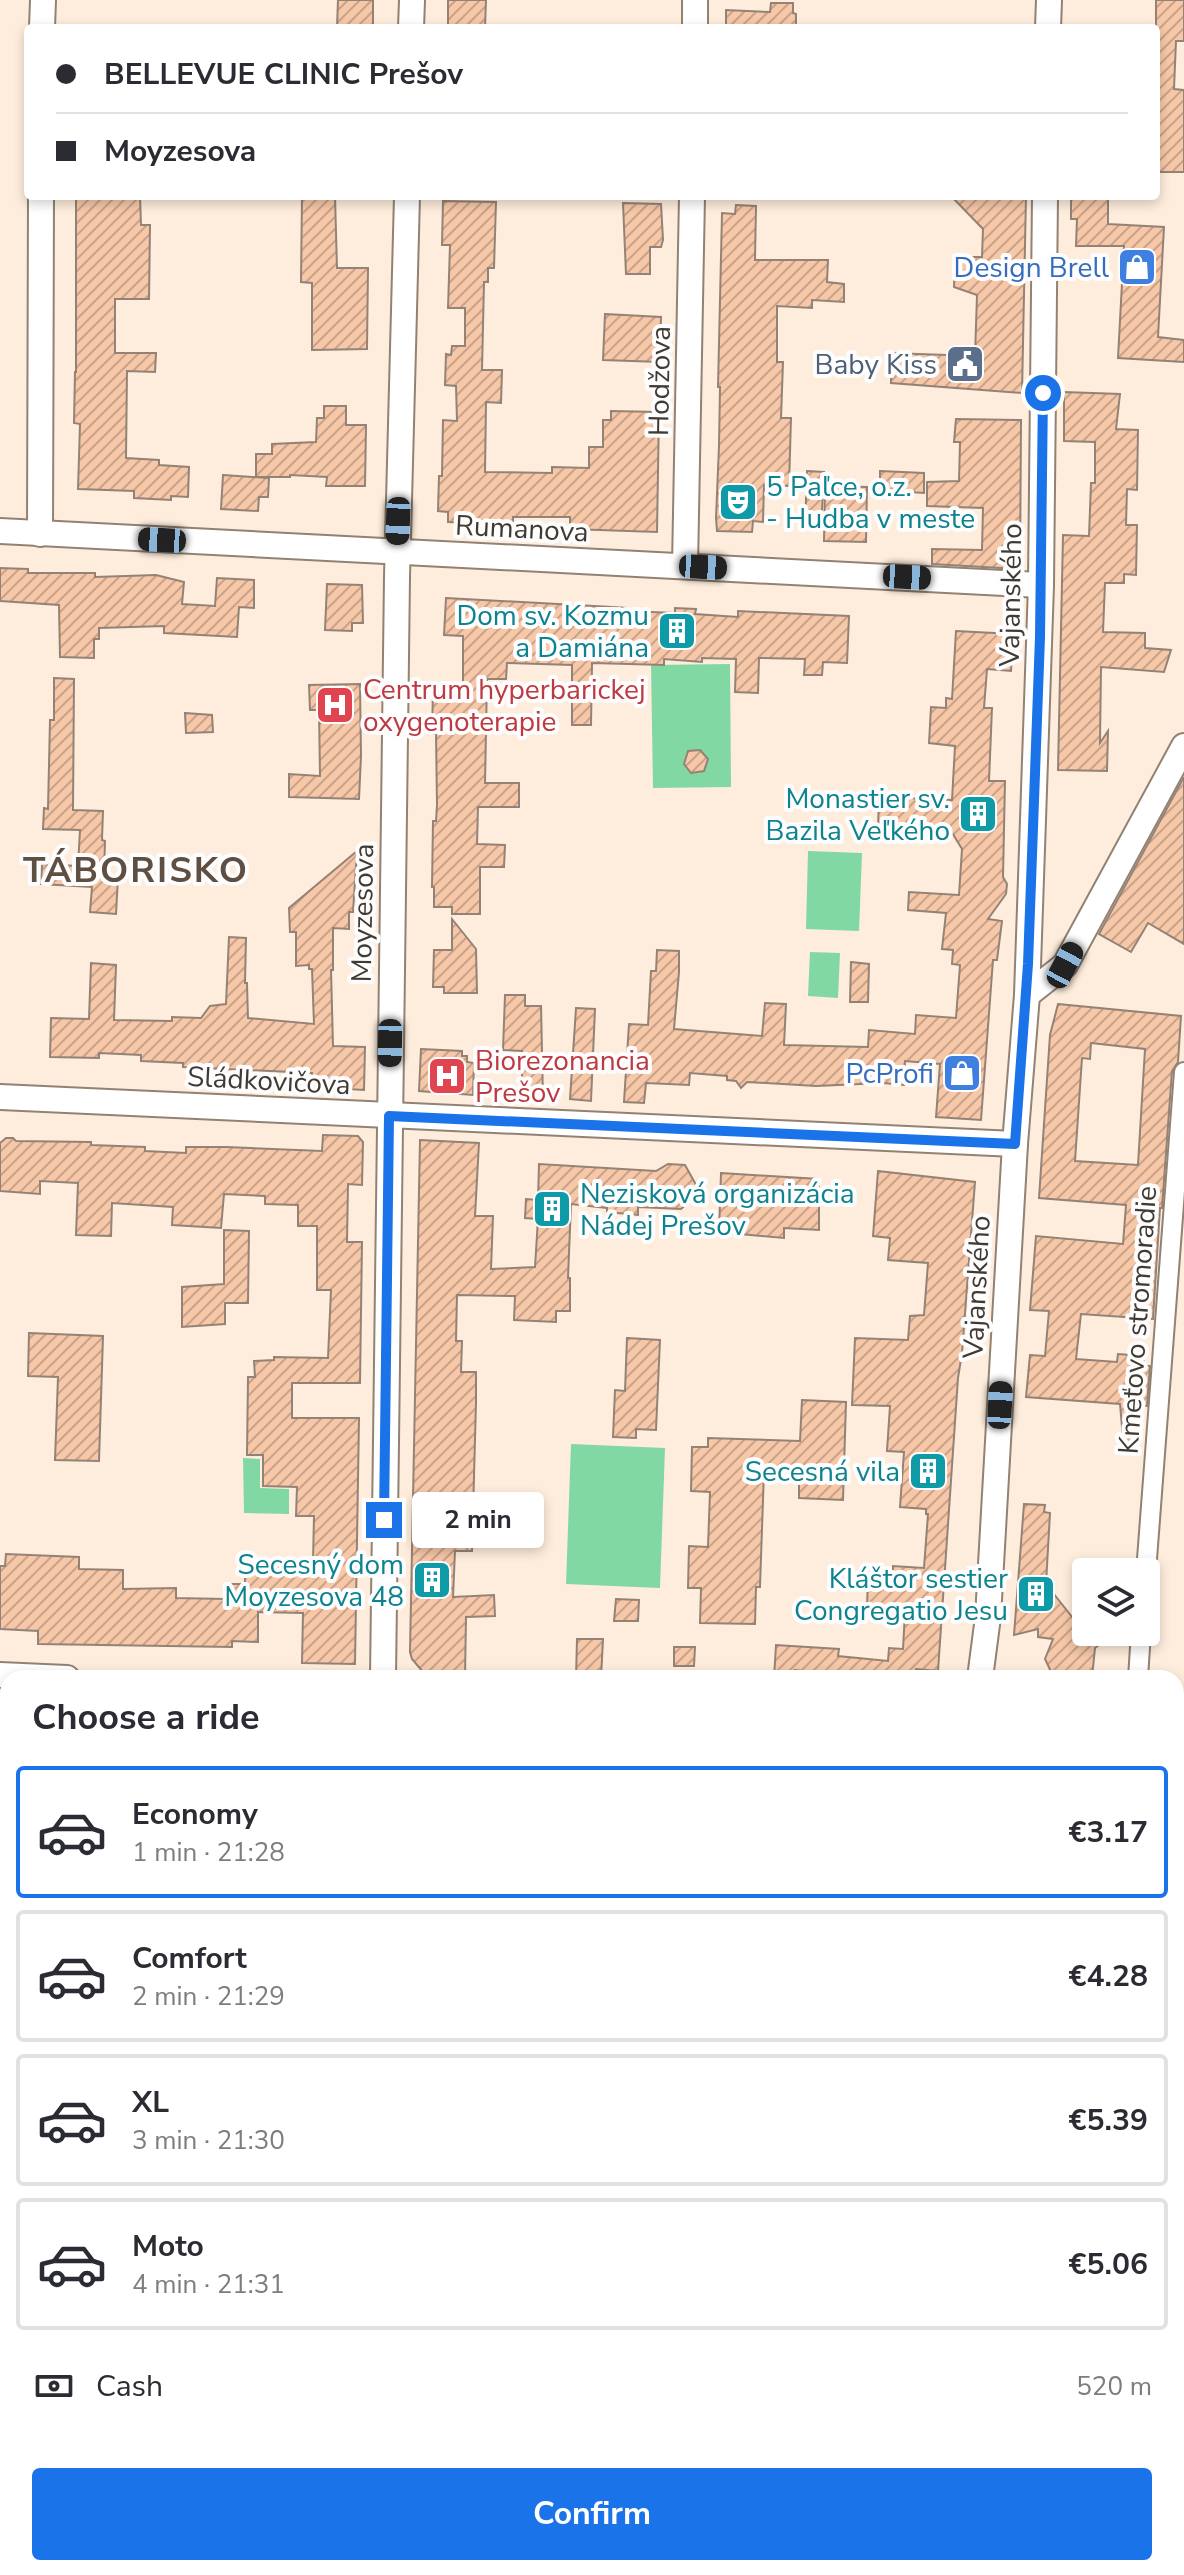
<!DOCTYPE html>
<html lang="en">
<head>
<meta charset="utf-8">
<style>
	body { margin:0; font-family:"Nunito Sans",sans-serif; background:#f7f7f7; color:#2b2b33; height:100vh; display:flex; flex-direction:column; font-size:30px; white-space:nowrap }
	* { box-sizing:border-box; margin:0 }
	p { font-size:26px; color:#7c7c81 }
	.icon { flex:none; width:44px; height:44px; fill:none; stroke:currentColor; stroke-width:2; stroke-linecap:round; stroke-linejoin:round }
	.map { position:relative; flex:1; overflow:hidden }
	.sheet { position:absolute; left:0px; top:1670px; width:1184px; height:906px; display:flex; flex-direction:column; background:#fff; border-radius:24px 24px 0 0; box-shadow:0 4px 12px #0003 }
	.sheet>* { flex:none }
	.guide { position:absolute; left:24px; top:24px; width:1136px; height:176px; border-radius:8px; box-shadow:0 4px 12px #0003; display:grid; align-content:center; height:176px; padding:0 32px; background:#fff }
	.controls { position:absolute; left:1072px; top:1558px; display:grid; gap:16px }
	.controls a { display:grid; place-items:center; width:88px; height:88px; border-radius:8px; background:#fff; box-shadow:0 4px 12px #0003; font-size:40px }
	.end { position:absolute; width:36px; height:36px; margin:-18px; border:10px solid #1a73e8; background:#fff; box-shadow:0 0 0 4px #fff }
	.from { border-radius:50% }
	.bubble { position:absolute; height:56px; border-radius:8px; background:#fff; box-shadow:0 4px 12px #0003; font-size:26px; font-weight:700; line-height:56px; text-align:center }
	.car { position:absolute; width:24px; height:48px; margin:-24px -12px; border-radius:10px; box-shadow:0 0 6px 2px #0007; background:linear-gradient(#222 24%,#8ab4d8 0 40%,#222 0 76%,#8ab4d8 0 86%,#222 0) }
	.guide b { display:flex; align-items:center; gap:28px; height:76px; font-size:30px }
	.guide b+b { border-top:2px solid #e1e1e2 }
	.guide i { width:20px; height:20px; background:#2b2b33 }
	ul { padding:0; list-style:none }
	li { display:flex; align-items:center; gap:24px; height:132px; margin:0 16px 12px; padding:0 16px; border:4px solid #e1e1e2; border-radius:8px }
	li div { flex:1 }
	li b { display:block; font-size:30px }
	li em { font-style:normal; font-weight:700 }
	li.active { border-color:#1a73e8 }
	li>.icon { width:72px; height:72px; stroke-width:1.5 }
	h2 { padding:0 32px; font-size:36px; line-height:96px }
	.pay { display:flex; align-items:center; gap:20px; height:88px; padding:0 32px; font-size:30px }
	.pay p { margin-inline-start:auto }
	.action { display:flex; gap:16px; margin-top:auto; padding:16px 32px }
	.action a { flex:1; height:92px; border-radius:8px; background:#1a73e8; color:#fff; font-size:32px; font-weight:700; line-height:92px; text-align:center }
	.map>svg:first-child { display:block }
	.cemetery { fill:url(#cemetery-stones) }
	.green { fill:#81d8a2 }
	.building { fill:url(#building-hatch); stroke:#958276; stroke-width:2; fill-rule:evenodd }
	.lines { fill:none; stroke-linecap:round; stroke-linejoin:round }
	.pedestrian-casing { stroke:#918273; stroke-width:22 }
	.minor-casing { stroke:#918273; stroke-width:28 }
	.pedestrian { stroke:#fff; stroke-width:18 }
	.minor { stroke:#fff; stroke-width:24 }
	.route { stroke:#1a73e8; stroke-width:10 }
	.labels { text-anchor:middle; stroke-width:8; stroke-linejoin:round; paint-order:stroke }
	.shop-label { font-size:28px; fill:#366cbe; stroke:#fdfdfd; text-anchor:end }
	.service-label { font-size:28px; fill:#4e5e75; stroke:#fdfdfd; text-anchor:end }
	.street-label { font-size:28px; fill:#403a33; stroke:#fdfdfd }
	.culture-label { font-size:28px; fill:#0d838f; stroke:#fdfdfd; text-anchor:end }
	.health-label { font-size:28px; fill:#be3a42; stroke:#fdfdfd; text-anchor:start }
	.district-label { font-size:36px; font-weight:bold; letter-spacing:2px; fill:#5e4f42; stroke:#fdfdfd }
</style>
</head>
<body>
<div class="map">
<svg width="1184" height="2575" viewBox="0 0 1184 2575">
	<defs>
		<pattern id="cemetery-stones" width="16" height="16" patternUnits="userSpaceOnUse" patternTransform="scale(2)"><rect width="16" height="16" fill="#81d8a2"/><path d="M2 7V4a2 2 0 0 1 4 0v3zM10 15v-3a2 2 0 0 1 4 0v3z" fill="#70ba8c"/></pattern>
		<pattern id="building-hatch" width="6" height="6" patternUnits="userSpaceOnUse" patternTransform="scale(2)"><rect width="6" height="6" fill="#f7c8a8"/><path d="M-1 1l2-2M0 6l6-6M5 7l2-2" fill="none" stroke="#c9a389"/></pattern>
	</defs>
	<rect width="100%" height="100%" fill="#feeddc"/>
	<polygon class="cemetery" points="8,2178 8,2568 913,2568 914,2575 0,2575 0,2179"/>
	<g class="green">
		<polygon points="730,664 731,787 653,788 651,665"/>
		<polygon points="808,851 862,853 859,931 806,929"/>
		<polygon points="810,952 840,953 838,998 808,996"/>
		<polygon points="571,1444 665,1448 660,1588 566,1584"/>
		<polygon points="243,1458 260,1459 260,1488 289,1489 289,1514 244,1513"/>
	</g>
	<g class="building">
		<polygon points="338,0 373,0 373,28 337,28"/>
		<polygon points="448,0 486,0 485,28 448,28"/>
		<polygon points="1156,0 1184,0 1184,41 1176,41 1174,89 1184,90 1184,172 1156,172"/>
		<polygon points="771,3 793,3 793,13 796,14 796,28 726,28 726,10 770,12"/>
		<polygon points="76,196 140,196 141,225 150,225 149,299 115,299 115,353 156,353 155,372 127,371 126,458 159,460 159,465 189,467 188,497 171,496 171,500 134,498 134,491 78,489 80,424 74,423 75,372 76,372"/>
		<polygon points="302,196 335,196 337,268 368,268 367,349 312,350 312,283 301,282"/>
		<polygon points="951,196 1026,196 1022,393 891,383 892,353 975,356 977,295 954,287 955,257 982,257 983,229"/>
		<polygon points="1071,197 1108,198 1108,224 1164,227 1158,337 1184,340 1184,362 1118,358 1124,246 1076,246 1077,219 1071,219"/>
		<polygon points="443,201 496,202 494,268 488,268 488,282 484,282 482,370 502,370 501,403 486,402 485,472 552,473 552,467 589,468 589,447 603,447 603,420 611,420 611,411 659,412 657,532 570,529 570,517 513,517 513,522 469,519 469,523 448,522 448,512 438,511 439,476 442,476 443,420 457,421 456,386 445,385 446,354 451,355 452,346 465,346 465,308 448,308 450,245 442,245"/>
		<polygon points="623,203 661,204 663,240 661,247 650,247 650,274 626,274"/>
		<polygon points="736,205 756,206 755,260 828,260 827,282 844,284 844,302 812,300 812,308 777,306 777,362 783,362 781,418 791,418 789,486 764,485 763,522 753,521 752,532 717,531 716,518 719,446 720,387 718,387 722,213 735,214"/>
		<polygon points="605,314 661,317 660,362 603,360"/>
		<polygon points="1064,392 1120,394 1116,429 1138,430 1137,490 1127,489 1126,525 1137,525 1136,575 1124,574 1124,583 1105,583 1103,632 1145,633 1145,648 1171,650 1164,672 1101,667 1100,743 1108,731 1107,771 1058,770 1063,535 1089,536 1091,483 1095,483 1095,442 1064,441"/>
		<polygon points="324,406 346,406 346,425 366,425 365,486 326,486 327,477 290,475 290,477 256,477 256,454 272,454 272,444 316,442 317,418 324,418"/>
		<polygon points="956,419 1021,420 1020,569 932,564 932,549 982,550 983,508 927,506 927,482 959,481 960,442 954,442"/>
		<polygon points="807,471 824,472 821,528 805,527"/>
		<polygon points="880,471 924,473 924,493 880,490"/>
		<polygon points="223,475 269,478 268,497 259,497 258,511 221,509"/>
		<polygon points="825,486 867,487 866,542 824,541"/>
		<polygon points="0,568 28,569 28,573 95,573 95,577 156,575 184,582 182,604 215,606 217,578 254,580 254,608 239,607 237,637 164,633 164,626 99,628 99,639 94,639 94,658 60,657 59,605 0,601"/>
		<polygon points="327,584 362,585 363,623 352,623 352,631 325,630"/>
		<polygon points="446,598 612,607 627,608 627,611 675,613 675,608 696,609 695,614 738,617 738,611 849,616 847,663 823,662 822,675 804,675 805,659 759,658 758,693 735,692 736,659 702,658 702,662 664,659 664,665 592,663 591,725 572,725 572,665 507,663 506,679 487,679 485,783 519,783 519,807 478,807 477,844 505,845 504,867 480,867 480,914 452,914 452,907 434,907 434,887 432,887 433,821 436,821 437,805 436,734 432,734 433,690 463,690 463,636 444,635"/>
		<polygon points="956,631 1013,634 1011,671 987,669 984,708 992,708 989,781 1005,781 1003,877 1007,884 1006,894 988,919 1002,921 997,960 993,960 981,1120 936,1117 940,1064 905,1061 904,1085 883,1083 816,1086 747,1082 741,1088 736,1081 727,1080 727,1076 690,1073 689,1085 646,1083 644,1103 624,1102 629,1024 648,1025 651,971 656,971 657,950 679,951 679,972 674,1029 762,1036 765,1003 786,1004 784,1045 868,1047 869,1030 915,1034 916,1015 956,1018 960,965 952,964 953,950 942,949 946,913 908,910 909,892 959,895 962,849 951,831 878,828 879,797 952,800 955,746 929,743 931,707 946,708 946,698 952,699"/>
		<polygon points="54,678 74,679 73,810 103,811 102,840 105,841 104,876 118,877 116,914 90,912 92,887 41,884 42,864 78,866 80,830 43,829 44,808 48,809 50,720 54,720"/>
		<polygon points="360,684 361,756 359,799 289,797 289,774 320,776 319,710 310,710 309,685"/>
		<polygon points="185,713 212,715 213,732 186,733"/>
		<polygon points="700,750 708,759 704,771 691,773 684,764 688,751"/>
		<polygon points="1184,777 1184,944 1148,923 1131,952 1099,934"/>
		<polygon points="357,851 353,912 349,912 349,929 333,928 333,970 331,970 333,1046 365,1047 364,1090 313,1087 312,1073 183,1067 183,1063 141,1061 141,1055 99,1053 99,1058 50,1057 51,1018 89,1019 91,963 116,965 114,1020 172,1021 172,1017 201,1018 210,1006 226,1004 229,937 246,938 245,983 247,983 248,1018 314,1024 312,969 309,969 309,965 296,966 296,932 290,932 289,908"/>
		<polygon points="452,919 476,949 477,993 444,993 444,987 433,987 434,950 452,950"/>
		<polygon points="851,962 869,964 868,1002 850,1002"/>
		<polygon points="505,995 525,995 525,1006 541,1006 543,1098 522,1097 522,1051 503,1050"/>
		<path d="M1058,1004L1181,1016L1178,1062L1172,1071L1162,1208H1160L1153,1319L1081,1314L1076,1359L1117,1362L1118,1354L1144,1356L1143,1365L1150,1366L1147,1406H1137L1134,1449L1124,1450L1120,1404L1026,1397L1030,1355L1045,1356L1049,1311L1030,1310L1036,1236L1123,1244L1126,1205L1039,1198L1050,1035ZM1091,1043L1145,1049L1138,1165L1075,1161L1082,1058L1090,1059Z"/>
		<polygon points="576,1008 595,1009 591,1101 570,1099"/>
		<polygon points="421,1049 462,1051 462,1056 467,1056 467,1062 474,1063 473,1095 419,1091"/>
		<polygon points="323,1135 358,1136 363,1142 362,1185 348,1184 347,1242 362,1242 360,1383 292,1383 292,1418 359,1418 355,1664 302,1663 303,1613 258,1612 258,1642 232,1641 232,1647 38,1644 38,1631 0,1629 0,1566 5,1566 6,1554 79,1557 79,1569 123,1570 123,1589 176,1588 176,1598 225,1599 225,1584 245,1584 245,1561 313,1562 314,1516 296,1516 297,1487 263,1486 263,1455 247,1455 248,1377 255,1377 254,1361 274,1360 274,1357 328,1358 331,1290 317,1290 317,1226 298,1226 298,1205 265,1204 265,1196 224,1194 221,1228 172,1225 173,1207 112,1203 111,1236 76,1235 78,1183 40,1181 40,1194 0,1191 0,1143 6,1138 13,1138 16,1141 91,1142 91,1145 145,1147 145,1151 186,1153 186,1147 226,1147 322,1151"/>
		<polygon points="420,1140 479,1143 475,1216 493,1216 491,1269 535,1267 538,1219 525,1218 526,1199 538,1200 539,1164 656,1171 668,1164 685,1165 700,1192 681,1209 638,1207 638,1215 607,1212 607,1208 571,1204 568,1278 570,1278 570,1311 556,1311 556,1322 514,1320 515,1296 457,1295 456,1341 462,1341 461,1372 476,1372 476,1402 472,1551 455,1551 453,1597 494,1595 495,1616 466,1617 465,1678 428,1678 412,1659 410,1652"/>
		<polygon points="878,1171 975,1182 962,1353 958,1378 938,1671 916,1669 915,1676 892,1674 892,1678 859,1675 859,1677 795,1670 795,1678 774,1678 776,1645 839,1649 838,1656 888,1661 889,1648 903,1649 905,1612 867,1609 868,1575 884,1577 885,1572 893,1572 893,1566 924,1568 928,1514 926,1514 926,1509 900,1507 904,1452 887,1451 890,1406 852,1405 855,1338 908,1340 910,1316 924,1315 928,1263 888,1260 890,1238 873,1236"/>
		<polygon points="721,1173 819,1179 819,1230 784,1228 784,1238 719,1232"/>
		<polygon points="224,1230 249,1231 248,1303 225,1303 225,1324 182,1327 182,1287 224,1284"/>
		<polygon points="29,1333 103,1336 99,1461 55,1460 58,1377 28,1376"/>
		<polygon points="627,1338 660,1340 656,1430 636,1429 636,1438 613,1437 615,1390 625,1391"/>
		<polygon points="802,1400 846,1402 843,1500 799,1498 799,1472 764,1471 760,1587 756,1587 755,1624 700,1623 701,1588 688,1588 689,1546 708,1547 710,1492 691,1491 692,1447 708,1447 708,1438 800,1441"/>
		<polygon points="1024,1504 1045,1505 1044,1512 1050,1513 1046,1584 1084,1632 1116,1632 1095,1648 1092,1678 1054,1678 1045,1659 1053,1639 1038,1637 1038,1629 1014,1635"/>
		<polygon points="616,1599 639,1600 638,1621 614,1621"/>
		<polygon points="577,1639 603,1639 601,1678 576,1678"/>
		<polygon points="674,1647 695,1647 694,1666 674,1666"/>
	</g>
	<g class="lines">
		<defs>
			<g id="pedestrian">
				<polyline points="1146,1572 1184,1072"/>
				<polyline points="1138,1678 1141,1632"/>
				<polyline points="1057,2575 1058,2568"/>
			</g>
			<g id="minor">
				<polyline points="42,28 43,0"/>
				<polyline points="411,28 412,0"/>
				<polyline points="695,28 695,0"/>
				<polyline points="1048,28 1049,0"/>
				<polyline points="0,531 1041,585"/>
				<polyline points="40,534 41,196"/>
				<polyline points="685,566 692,196"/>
				<polyline points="1027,995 1065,965 1184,746"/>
				<polyline points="0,1097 1015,1144"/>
				<polyline points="0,1675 67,1678"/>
				<polyline points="383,1678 397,577 407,196"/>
				<polyline points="980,1678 988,1617 1015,1144 1027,995 1041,585 1045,196"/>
				<polyline points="1176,1862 1184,1863"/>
				<polyline points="0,2151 8,2151"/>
				<polyline points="939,2568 941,2575"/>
			</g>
		</defs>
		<use href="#pedestrian" class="pedestrian-casing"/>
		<use href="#minor" class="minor-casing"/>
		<use href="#pedestrian" class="pedestrian"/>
		<use href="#minor" class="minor"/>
	</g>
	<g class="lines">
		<polyline class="route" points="384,1520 389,1116 1015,1144 1028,964 1040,637 1043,393"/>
	</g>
	<defs>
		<symbol id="shop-square" viewBox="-11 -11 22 22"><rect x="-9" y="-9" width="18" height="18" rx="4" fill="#3f7fe0" stroke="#fdfdfd"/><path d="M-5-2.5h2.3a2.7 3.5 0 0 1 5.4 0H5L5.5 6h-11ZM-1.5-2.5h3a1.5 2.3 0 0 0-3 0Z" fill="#fff"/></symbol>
		<symbol id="civic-square" viewBox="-11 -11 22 22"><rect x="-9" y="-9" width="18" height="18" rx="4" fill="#5c6f8a" stroke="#fdfdfd"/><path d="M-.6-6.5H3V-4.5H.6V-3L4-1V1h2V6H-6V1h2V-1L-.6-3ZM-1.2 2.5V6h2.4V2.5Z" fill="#fff"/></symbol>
		<symbol id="theatre-square" viewBox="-11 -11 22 22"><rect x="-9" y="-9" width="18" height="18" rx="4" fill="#0f9aa8" stroke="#fdfdfd"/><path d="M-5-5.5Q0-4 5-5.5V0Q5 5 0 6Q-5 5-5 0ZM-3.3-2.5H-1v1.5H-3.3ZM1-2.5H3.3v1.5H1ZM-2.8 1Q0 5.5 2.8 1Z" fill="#fff"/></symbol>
		<symbol id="building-square" viewBox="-11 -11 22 22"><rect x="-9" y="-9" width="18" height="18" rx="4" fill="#0f9aa8" stroke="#fdfdfd"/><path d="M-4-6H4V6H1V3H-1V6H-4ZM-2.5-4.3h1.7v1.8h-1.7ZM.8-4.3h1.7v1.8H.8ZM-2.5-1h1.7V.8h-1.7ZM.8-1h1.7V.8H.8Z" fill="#fff"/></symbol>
		<symbol id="hospital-square" viewBox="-11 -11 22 22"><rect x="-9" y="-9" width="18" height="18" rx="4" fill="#e0444e" stroke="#fdfdfd"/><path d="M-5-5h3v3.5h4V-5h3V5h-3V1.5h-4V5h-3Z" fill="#fff"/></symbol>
	</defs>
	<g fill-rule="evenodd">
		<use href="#shop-square" x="1115" y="245" width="44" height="44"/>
		<use href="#civic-square" x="943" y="342" width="44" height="44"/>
		<use href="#theatre-square" x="716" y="480" width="44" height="44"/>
		<use href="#building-square" x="655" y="609" width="44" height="44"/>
		<use href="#hospital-square" x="313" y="683" width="44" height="44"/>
		<use href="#building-square" x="956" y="792" width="44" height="44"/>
		<use href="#shop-square" x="940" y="1051" width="44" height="44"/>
		<use href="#hospital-square" x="425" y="1054" width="44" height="44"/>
		<use href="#building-square" x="530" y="1187" width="44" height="44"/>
		<use href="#building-square" x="906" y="1449" width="44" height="44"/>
		<use href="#building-square" x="410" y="1558" width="44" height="44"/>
		<use href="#building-square" x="1014" y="1572" width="44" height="44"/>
	</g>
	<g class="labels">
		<g class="shop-label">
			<text x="1109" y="277">Design Brell</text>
			<text x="934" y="1083">PcProfi</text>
		</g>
		<g class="service-label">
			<text x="937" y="374">Baby Kiss</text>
		</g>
		<g class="street-label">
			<text transform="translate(659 381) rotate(-89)" y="10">Hodžova</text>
			<text transform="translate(522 528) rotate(3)" y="10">Rumanova</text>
			<text transform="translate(1010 595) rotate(-89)" y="10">Vajanského</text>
			<text transform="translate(362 913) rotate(-89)" y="10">Moyzesova</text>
			<text transform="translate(269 1080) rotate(3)" y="10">Sládkovičova</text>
			<text transform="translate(976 1287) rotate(-87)" y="10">Vajanského</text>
			<text transform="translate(1137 1320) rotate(-86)" y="10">Kmeťovo stromoradie</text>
		</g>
		<g class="culture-label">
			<text x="766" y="496" text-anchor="start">5 Paľce, o.z.<tspan x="766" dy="32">- Hudba v meste</tspan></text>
			<text x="649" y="625">Dom sv. Kozmu<tspan x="649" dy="32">a Damiána</tspan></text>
			<text x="950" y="808">Monastier sv.<tspan x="950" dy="32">Bazila Veľkého</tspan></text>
			<text x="580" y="1203" text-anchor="start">Nezisková organizácia<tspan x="580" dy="32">Nádej Prešov</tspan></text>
			<text x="900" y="1481">Secesná vila</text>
			<text x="404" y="1574">Secesný dom<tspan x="404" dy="32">Moyzesova 48</tspan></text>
			<text x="1008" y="1588">Kláštor sestier<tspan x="1008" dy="32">Congregatio Jesu</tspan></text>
		</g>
		<g class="health-label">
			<text x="363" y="699">Centrum hyperbarickej<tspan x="363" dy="32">oxygenoterapie</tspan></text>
			<text x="475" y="1070">Biorezonancia<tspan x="475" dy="32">Prešov</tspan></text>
		</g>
		<g class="district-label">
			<text x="136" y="882">TÁBORISKO</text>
		</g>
	</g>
</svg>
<div class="controls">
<a><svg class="icon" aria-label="layers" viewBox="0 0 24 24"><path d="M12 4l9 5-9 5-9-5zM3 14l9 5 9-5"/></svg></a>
</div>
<i class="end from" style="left:1043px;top:393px"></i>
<i class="end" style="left:384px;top:1520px"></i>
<div class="bubble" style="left:412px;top:1492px;width:132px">2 min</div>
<i class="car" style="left:398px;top:521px;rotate:182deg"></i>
<i class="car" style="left:162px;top:540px;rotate:273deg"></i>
<i class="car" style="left:703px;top:567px;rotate:93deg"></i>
<i class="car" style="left:907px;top:577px;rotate:93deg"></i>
<i class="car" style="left:1065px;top:965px;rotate:28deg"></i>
<i class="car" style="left:390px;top:1043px;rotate:181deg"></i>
<i class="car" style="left:1000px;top:1405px;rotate:3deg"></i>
<div class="guide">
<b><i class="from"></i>BELLEVUE CLINIC Prešov</b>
<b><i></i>Moyzesova</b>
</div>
<section class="sheet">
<h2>Choose a ride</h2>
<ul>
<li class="active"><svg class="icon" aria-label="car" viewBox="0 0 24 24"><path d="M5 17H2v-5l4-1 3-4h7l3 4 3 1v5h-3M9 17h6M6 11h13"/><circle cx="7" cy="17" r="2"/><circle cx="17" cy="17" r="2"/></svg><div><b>Economy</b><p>1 min · 21:28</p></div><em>€3.17</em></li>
<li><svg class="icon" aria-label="car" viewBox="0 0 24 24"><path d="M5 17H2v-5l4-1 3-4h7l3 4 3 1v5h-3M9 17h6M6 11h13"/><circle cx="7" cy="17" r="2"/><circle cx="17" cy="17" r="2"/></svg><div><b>Comfort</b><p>2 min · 21:29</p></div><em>€4.28</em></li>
<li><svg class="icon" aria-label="car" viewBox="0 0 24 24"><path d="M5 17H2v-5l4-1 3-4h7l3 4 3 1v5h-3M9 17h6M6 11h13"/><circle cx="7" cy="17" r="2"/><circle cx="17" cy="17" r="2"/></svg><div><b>XL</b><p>3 min · 21:30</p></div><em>€5.39</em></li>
<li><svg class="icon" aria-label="car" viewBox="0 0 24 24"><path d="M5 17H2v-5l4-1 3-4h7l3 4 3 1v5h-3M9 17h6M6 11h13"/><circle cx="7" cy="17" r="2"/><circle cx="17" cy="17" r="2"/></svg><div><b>Moto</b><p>4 min · 21:31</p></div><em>€5.06</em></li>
</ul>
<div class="pay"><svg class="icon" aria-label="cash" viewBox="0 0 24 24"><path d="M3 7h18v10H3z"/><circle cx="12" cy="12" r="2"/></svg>Cash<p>520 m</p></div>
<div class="action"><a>Confirm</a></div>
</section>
</div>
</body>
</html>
